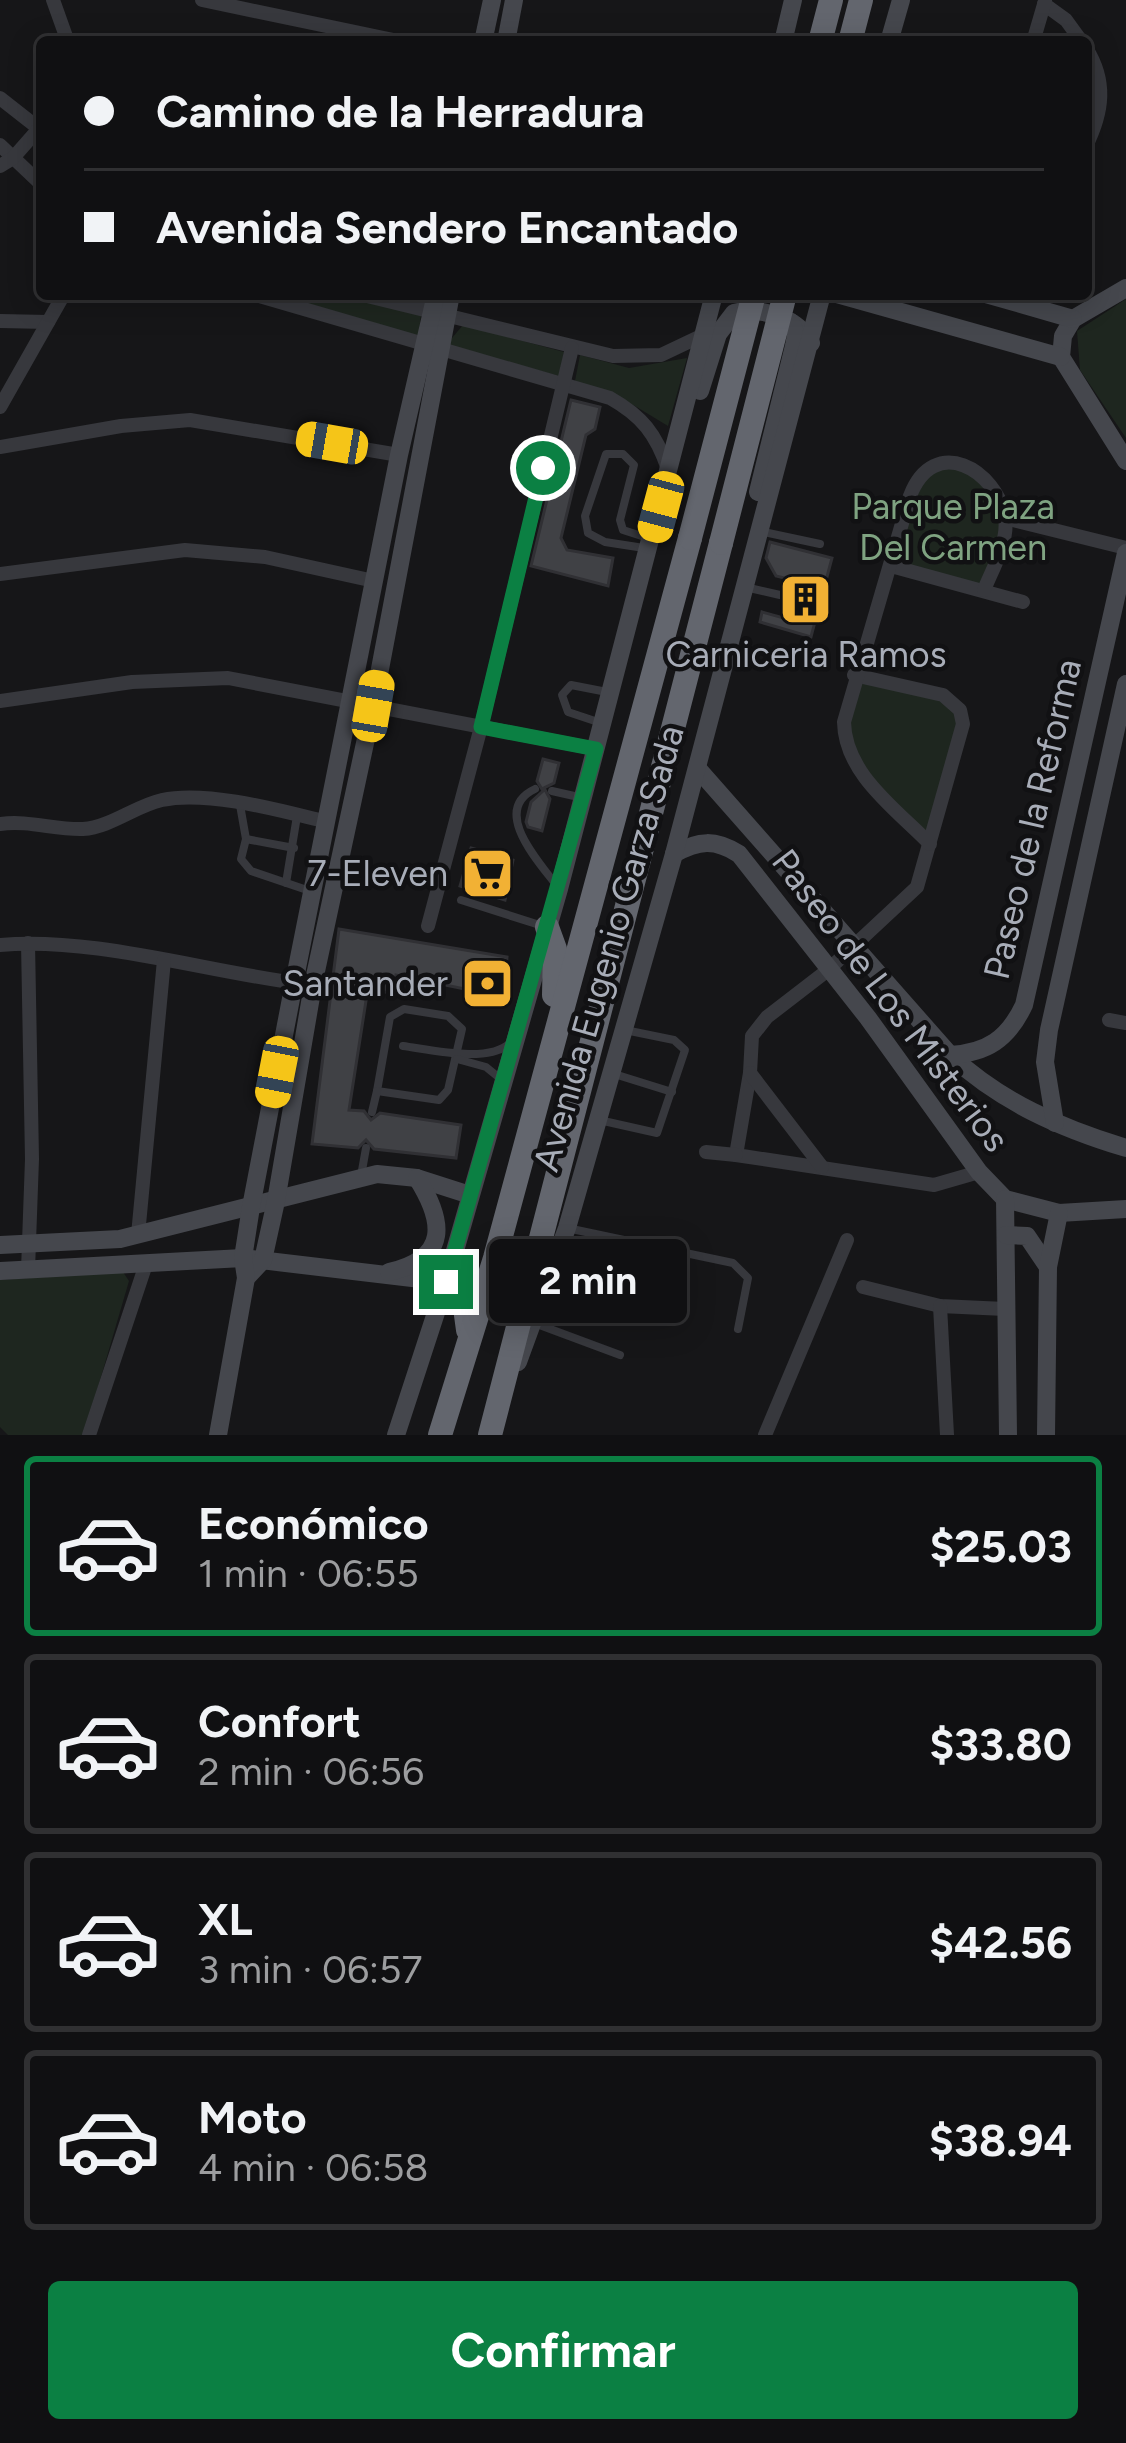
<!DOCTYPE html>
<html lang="es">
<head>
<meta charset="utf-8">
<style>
	body { margin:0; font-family:Figtree,sans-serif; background:#1e1e20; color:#f1f3f6; height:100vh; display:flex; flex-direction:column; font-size:45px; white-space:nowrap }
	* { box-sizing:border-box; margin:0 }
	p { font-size:39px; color:#9c9d9f }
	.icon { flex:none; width:66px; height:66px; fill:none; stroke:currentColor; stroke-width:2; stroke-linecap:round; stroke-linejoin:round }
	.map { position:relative; height:1435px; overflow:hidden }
	.panel { display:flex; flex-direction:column; background:#101012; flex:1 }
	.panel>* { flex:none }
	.banner { position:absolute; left:36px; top:36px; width:1056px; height:264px; border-radius:12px; box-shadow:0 6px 30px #0003,0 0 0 3px #303032; display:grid; align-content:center; height:264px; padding:0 48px; background:#101012 }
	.end { position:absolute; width:54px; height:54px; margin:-27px; border:15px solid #0b8043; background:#fff; box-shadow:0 0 0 6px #fff }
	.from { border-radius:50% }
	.bubble { position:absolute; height:84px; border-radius:12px; background:#101012; box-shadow:0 6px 30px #0003,0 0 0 3px #303032; font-size:39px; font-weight:700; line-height:84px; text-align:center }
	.car { position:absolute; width:36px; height:72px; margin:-36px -18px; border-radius:15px; box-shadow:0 0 9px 3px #0007; background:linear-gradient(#f5c518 24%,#345 0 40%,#f5c518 0 76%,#345 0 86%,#f5c518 0) }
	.banner b { display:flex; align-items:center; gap:42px; height:114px; font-size:45px }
	.banner b+b { border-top:3px solid #303032 }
	.banner i { width:30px; height:30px; background:#f1f3f6 }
	ul { padding:21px 0 0; list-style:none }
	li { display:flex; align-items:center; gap:36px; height:180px; margin:0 24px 18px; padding:0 24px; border:6px solid #303032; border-radius:12px }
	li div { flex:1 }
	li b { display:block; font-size:45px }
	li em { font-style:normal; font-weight:700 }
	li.active { border-color:#0b8043 }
	li>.icon { width:108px; height:108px; stroke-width:1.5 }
	.button { display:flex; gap:24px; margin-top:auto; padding:24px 48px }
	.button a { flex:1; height:138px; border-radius:12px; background:#0b8043; color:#fff; font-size:48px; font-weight:700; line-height:138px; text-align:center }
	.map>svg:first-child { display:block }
	.green { fill:#1e261f }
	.building { fill:#404145; stroke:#303034; stroke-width:3 }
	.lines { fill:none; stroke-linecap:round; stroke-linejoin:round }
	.lane { stroke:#37383d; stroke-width:8 }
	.street { stroke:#37383d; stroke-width:14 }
	.secondary { stroke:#45474d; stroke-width:18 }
	.highway { stroke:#63666e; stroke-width:24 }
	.highway-bridge { stroke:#63666e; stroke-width:24 }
	.route { stroke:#0b8043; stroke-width:15 }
	.labels { text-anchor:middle; stroke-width:9; stroke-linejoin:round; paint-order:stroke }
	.park-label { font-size:36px; fill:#7fa381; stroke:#111113 }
	.poi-label { font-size:36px; fill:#a8adb8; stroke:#111113; text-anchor:end }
	.street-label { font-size:36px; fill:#a8adb8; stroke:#111113 }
</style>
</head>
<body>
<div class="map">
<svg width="1126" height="1435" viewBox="0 0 1126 1435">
	<rect width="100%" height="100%" fill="#161618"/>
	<g class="green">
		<polygon points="267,294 332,294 421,315 418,339"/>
		<polygon points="1126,299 1126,438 1080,370 1077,331"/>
		<polygon points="463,325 564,352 559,376 446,345"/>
		<polygon points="580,355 629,368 687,358 668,426 635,406 575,381"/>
		<polygon points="924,468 970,469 1005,518 984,590 891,566"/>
		<polygon points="854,675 943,695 960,710 930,844 858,770 844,722"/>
		<polygon points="123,1272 129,1281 84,1435 8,1435 0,1427 0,1280"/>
	</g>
	<g class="building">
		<polygon points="571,400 600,407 595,429 586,435 561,538 567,550 613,558 608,586 531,566"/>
		<polygon points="770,542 832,558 811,637 760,622 762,612 787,619 797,581 776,576 766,558"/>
		<polygon points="543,759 559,763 554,783 544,788 550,799 542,831 528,827 526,822 531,802 543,791 537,781"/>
		<polygon points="471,848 513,860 505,900 460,886"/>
		<polygon points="339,929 507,957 504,997 396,975 393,994 368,988 349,1110 364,1111 371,1120 380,1113 461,1125 456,1158 374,1149 366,1140 358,1148 312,1144"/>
	</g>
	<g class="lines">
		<g class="lane">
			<polyline points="759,531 820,544"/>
			<polyline points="644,548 605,542 588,533 585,516 606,454 623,454 634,465 620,520 623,530 651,539"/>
			<polyline points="745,587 780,595"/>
			<polyline points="601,723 568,712 562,695 571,685 607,692"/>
			<path d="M535,789C490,810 539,862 557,886"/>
			<polyline points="552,791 583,798"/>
			<polyline points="240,805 246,839"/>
			<polyline points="294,848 246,839 241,859 251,871 310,891"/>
			<polyline points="286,883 297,816"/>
			<polyline points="461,900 546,927"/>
			<polygon points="404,1009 448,1016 462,1029 448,1090 439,1100 377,1091 390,1017"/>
			<path d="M403,1046C432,1050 490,1064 511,1042"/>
			<polyline points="457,1059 486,1067 502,1080"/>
			<polyline points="611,1073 672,1092"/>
			<polyline points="372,1112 377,1091"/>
			<polyline points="599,1120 657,1133 685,1050 674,1040 625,1030"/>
			<polyline points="361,1176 366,1148"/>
			<polyline points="567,1228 733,1263 748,1278 738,1329"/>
			<polyline points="547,1289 626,1313"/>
			<polyline points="534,1323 620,1355"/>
		</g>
		<g class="street">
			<polyline points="53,0 68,42"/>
			<polyline points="202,0 403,42"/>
			<polyline points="1044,4 1066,20 1082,42"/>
			<polyline points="1033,42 1045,1"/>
			<path d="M1086,48C1107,81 1103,112 1086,146"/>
			<polyline points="0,98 42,131"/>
			<polyline points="0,145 42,185"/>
			<polyline points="0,166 13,158 42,125"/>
			<path d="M252,294L610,398C642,416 656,434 668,469"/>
			<polyline points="359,294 613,356 661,355 701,336"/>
			<polyline points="0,321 48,322"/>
			<polyline points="0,407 64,294"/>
			<polyline points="0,447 121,426 190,420 399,455"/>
			<polyline points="1005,518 1126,548"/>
			<polyline points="891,566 1023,602"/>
			<polyline points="0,574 185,550 265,557 374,581"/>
			<polyline points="854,675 943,695 960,710 963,724 917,887 828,970 767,1017 752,1036 750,1073 736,1155 934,1185 979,1172"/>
			<polyline points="0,701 132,682 228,678 596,749"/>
			<path d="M0,824C29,820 55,830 83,829C111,827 135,806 162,800C207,790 282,811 327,822"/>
			<path d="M930,844C896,809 845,774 844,722L910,496C934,433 997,470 1005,518C1009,541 992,570 984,590"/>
			<polyline points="428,926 481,727 572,348"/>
			<polyline points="28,943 32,1159 28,1270"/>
			<path d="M0,945C92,936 211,973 304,984"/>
			<polyline points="1109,1020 1126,1023"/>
			<polyline points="750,1073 822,1167"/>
			<polyline points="706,1152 736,1155"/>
			<polyline points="138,1235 164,960"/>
			<polyline points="863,1287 940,1306 1005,1309"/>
			<polyline points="940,1306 947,1435"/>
			<polyline points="89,1435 146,1264"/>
			<polyline points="765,1435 847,1240"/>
		</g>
		<g class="secondary">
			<polyline points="483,42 492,0"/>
			<polyline points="506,42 514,0"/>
			<polyline points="783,42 793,0"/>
			<polyline points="889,42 901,0"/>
			<polyline points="1126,288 1073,319 1063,336 1061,357 1126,461"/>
			<polyline points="837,294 1061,357"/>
			<polyline points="986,294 1073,319"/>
			<path d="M700,391L718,334L734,313C761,306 798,318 811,343"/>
			<polyline points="758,492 794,346 796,335 791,322"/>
			<path d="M698,769L950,1055C1001,1102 1060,1128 1126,1148"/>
			<path d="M674,854C699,840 715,839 739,854L868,1018L979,1172L1005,1199L1059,1213L1126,1209"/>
			<path d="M950,1055C987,1053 1008,1039 1024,1005L1126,553"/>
			<polyline points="1055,1123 1045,1062 1049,1030 1126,684"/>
			<polyline points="1005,1199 1008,1435"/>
			<polyline points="1006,1235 1027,1236 1048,1267"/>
			<polyline points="0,1245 120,1239 377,1174 417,1178 470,1195"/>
			<polyline points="0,1271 243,1258 446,1282"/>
			<path d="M389,1272C450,1258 444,1221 417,1178"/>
			<polyline points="246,1278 263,1260 276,1201 313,985 373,706 451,294"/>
			<polyline points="518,1362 567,1228 674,854 822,294"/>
			<polyline points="218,1435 246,1278 243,1258 251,1207 294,983 399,455 436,294"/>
			<polyline points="396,1435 446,1282 559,889 714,294"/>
			<polyline points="1046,1435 1048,1267 1059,1213"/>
		</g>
		<g class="highway">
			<polyline points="820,42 831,0"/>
			<polyline points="850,42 861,0"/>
			<polyline points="547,927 555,949 554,995"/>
			<polyline points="446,1282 463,1293 468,1330"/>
			<polyline points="440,1435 495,1258 690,538"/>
			<polyline points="490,1435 721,543"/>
		</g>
		<g class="highway-bridge">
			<polyline points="690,538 754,294"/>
			<polyline points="721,543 785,294"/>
		</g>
	</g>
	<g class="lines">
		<polyline class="route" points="446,1282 596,749 481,727 543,468"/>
	</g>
	<defs>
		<symbol id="building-square" viewBox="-11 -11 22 22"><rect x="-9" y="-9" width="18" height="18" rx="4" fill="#f2b134" stroke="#111113"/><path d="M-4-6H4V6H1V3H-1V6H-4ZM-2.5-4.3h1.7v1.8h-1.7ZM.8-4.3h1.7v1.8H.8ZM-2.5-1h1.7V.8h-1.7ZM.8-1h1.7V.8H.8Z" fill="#111"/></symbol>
		<symbol id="supermarket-square" viewBox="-11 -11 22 22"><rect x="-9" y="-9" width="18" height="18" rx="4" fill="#f2b134" stroke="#111113"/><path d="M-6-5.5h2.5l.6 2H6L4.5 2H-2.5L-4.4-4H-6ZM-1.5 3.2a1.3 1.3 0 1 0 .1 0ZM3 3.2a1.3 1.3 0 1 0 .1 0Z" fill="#111"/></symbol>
		<symbol id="bank-square" viewBox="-11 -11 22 22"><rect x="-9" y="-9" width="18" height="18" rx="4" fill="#f2b134" stroke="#111113"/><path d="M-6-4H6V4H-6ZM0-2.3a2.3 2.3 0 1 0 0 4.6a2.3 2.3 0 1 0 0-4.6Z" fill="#111"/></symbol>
	</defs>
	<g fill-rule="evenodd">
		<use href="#building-square" x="776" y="570" width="59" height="59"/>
		<use href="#supermarket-square" x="458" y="844" width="59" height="59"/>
		<use href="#bank-square" x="458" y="954" width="59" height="59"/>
	</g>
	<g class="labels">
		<g class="park-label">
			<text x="953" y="519">Parque Plaza<tspan x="953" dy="41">Del Carmen</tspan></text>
		</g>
		<g class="poi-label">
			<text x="806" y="667" text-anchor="middle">Carniceria Ramos</text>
			<text x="448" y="886">7-Eleven</text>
			<text x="448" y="996">Santander</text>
		</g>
		<g class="street-label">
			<text transform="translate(1032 819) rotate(-77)" y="13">Paseo de la Reforma</text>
			<text transform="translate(608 948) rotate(-74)" y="13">Avenida Eugenio Garza Sada</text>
			<text transform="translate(891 1000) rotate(53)" y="13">Paseo de Los Misterios</text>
		</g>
	</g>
</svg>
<i class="end from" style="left:543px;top:468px"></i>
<i class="end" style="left:446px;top:1282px"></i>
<div class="bubble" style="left:489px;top:1239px;width:198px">2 min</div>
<i class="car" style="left:332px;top:443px;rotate:280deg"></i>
<i class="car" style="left:661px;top:507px;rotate:195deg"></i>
<i class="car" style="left:373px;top:706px;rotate:10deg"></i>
<i class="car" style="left:277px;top:1072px;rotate:191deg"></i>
<div class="banner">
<b><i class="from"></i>Camino de la Herradura</b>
<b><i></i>Avenida Sendero Encantado</b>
</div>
</div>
<section class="panel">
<ul>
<li class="active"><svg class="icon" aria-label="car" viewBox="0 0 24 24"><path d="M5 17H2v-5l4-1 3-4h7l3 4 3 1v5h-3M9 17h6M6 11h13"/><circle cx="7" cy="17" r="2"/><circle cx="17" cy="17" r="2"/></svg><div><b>Económico</b><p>1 min · 06:55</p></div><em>$25.03</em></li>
<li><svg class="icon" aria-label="car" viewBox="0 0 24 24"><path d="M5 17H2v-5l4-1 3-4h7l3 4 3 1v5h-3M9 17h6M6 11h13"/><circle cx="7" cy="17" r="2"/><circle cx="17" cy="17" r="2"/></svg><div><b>Confort</b><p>2 min · 06:56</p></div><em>$33.80</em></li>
<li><svg class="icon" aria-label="car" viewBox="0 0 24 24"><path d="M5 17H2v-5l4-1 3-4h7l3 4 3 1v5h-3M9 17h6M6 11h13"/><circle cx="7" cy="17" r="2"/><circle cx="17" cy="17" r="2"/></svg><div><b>XL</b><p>3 min · 06:57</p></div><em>$42.56</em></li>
<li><svg class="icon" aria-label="car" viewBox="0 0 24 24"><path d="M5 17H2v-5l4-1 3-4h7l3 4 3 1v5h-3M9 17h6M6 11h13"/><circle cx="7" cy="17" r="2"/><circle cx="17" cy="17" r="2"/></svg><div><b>Moto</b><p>4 min · 06:58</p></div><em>$38.94</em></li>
</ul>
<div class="button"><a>Confirmar</a></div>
</section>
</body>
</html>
